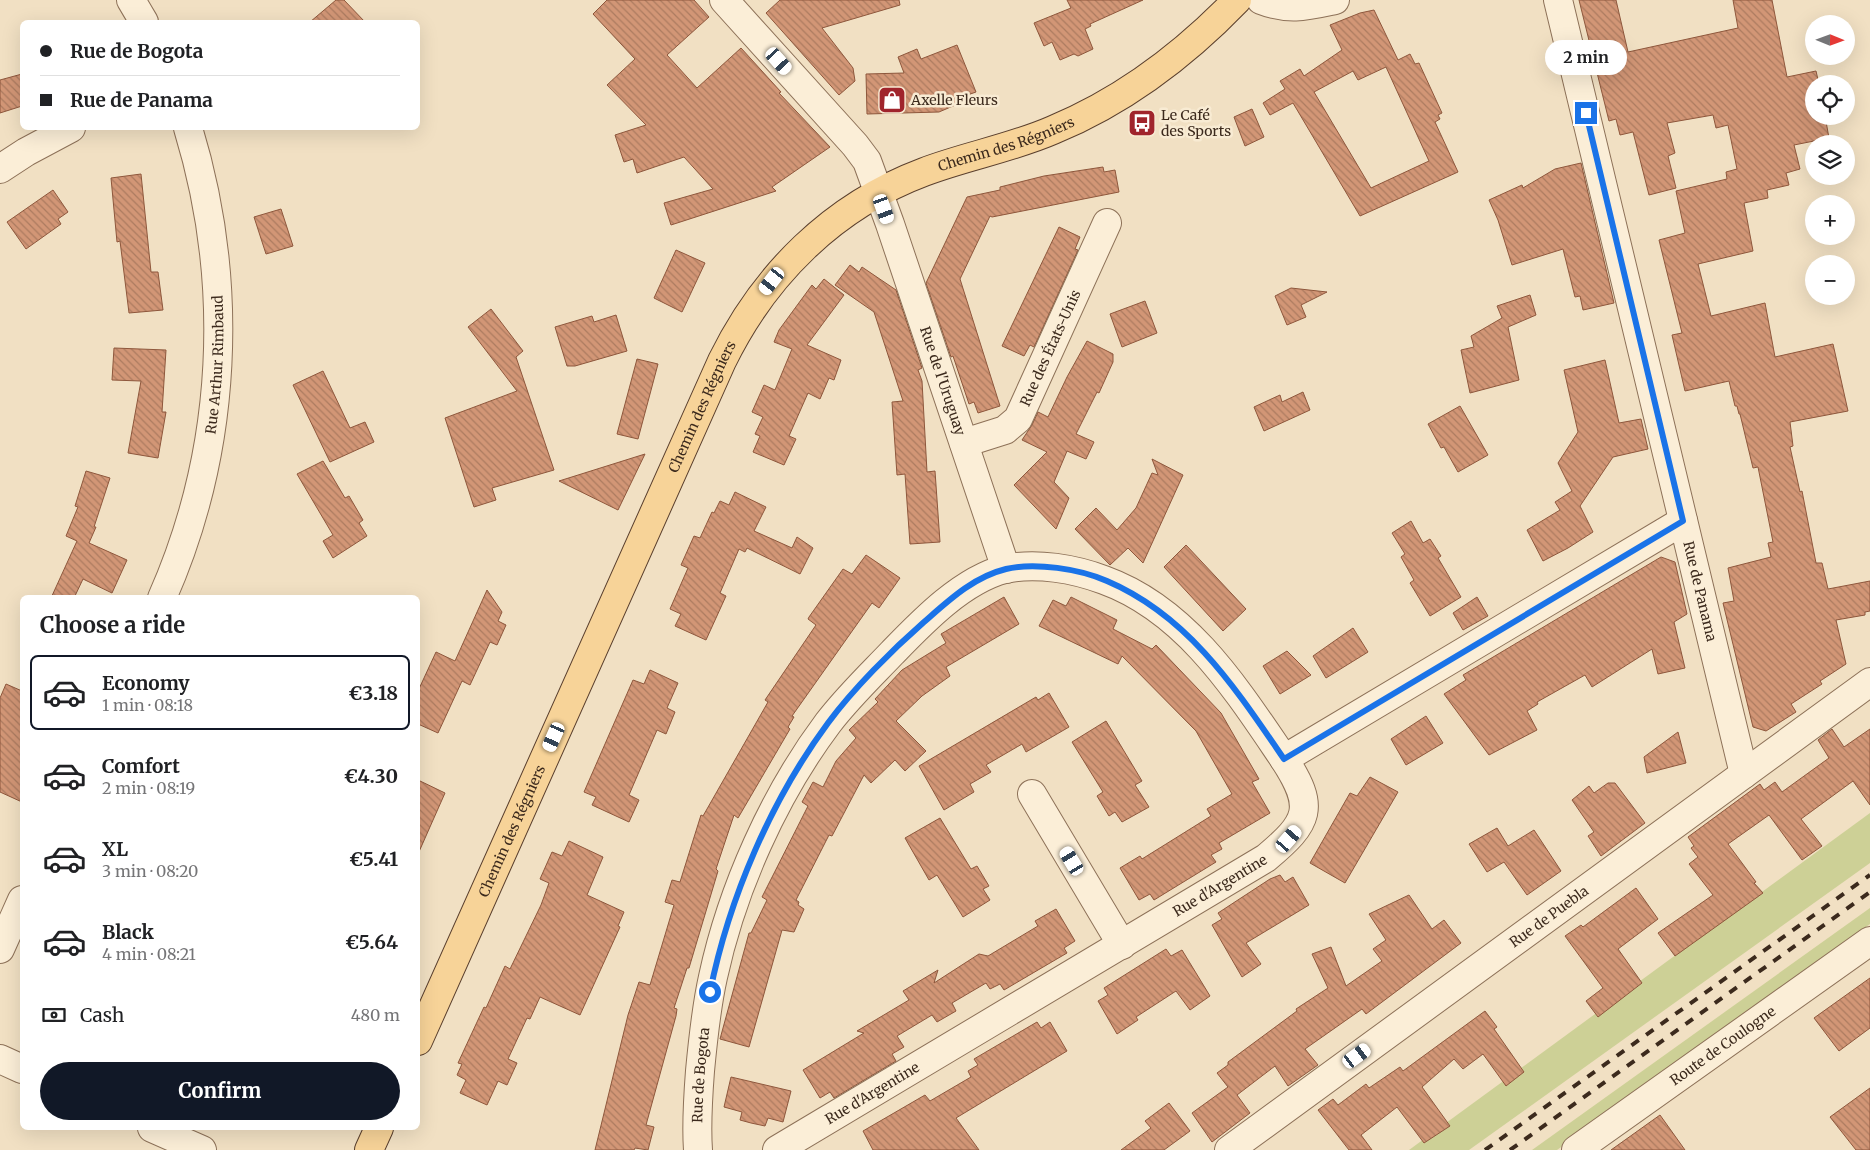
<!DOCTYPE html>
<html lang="en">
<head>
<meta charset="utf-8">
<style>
	body { margin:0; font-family:Merriweather,serif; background:#f6f6f6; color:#202124; height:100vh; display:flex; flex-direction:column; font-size:19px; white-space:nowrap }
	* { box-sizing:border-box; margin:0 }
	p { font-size:16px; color:#757577 }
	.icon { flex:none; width:28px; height:28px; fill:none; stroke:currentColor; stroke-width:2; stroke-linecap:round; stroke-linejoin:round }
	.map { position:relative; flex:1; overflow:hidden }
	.drawer { position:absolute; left:20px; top:595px; width:400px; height:535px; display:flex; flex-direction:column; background:#fff; border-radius:8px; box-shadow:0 5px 20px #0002 }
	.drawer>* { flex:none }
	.banner { position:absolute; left:20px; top:20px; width:400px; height:110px; border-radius:8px; box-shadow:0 5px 20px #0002; display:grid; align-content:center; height:110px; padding:0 20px; background:#fff }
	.needle { width:32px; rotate:91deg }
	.fabs { position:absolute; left:1805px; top:15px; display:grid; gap:10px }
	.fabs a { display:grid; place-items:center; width:50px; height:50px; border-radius:50%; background:#fff; box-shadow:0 5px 20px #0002; font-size:25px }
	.end { position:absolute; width:22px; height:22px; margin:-11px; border:6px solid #1a73e8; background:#fff; box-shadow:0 0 0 2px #fff }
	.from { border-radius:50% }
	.bubble { position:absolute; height:35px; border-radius:18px; background:#fff; box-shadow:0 5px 20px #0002; font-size:16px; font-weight:700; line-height:35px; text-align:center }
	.car { position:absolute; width:15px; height:30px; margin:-15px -8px; border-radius:6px; box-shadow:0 0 4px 1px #0007; background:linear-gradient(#fff 24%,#345 0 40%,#fff 0 76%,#345 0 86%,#fff 0) }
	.banner b { display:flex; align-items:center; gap:18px; height:48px; font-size:19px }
	.banner b+b { border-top:1px solid #e0e0e0 }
	.banner i { width:12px; height:12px; background:#202124 }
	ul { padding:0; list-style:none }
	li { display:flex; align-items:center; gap:15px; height:75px; margin:0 10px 8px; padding:0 10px; border:2px solid transparent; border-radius:8px }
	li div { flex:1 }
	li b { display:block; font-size:19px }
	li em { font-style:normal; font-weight:700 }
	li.selected { border-color:#111827 }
	li>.icon { width:45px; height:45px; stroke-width:1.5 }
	h2 { padding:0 20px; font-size:22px; line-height:60px }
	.pay { display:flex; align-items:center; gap:12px; height:55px; padding:0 20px; font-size:19px }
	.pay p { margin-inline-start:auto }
	.cta { display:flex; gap:10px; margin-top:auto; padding:10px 20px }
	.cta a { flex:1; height:58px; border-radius:30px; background:#111827; color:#fff; font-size:20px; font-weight:700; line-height:58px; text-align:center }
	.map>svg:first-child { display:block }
	.green { fill:#cdd096 }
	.building { fill:url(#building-back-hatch); stroke:#8e573c; fill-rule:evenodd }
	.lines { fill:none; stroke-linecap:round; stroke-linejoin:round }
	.minor-casing { stroke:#8d7158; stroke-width:30 }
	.major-casing { stroke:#5a3f2d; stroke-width:30 }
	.minor { stroke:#fbeed7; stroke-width:28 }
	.major { stroke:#f7d398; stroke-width:28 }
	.rail { stroke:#3c2a1d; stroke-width:4; stroke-dasharray:9 9; stroke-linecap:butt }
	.route { stroke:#1a73e8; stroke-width:6 }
	.labels { text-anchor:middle; stroke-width:5; stroke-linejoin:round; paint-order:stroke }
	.poi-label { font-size:14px; fill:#3c2a1d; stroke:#f8ebd3; text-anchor:start }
	.street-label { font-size:14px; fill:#3c2a1d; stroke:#f8ebd3 }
</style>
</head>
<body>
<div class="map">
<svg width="1870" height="1150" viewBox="0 0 1870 1150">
	<defs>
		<pattern id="building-back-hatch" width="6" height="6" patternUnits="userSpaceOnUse" patternTransform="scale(1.25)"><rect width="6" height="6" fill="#d29676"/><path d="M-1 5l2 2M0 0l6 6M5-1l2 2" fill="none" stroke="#ac7b60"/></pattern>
	</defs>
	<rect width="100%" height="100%" fill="#f1e0c3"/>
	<g class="green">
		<polygon points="1870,813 1870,863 1469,1150 1409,1150"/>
		<polygon points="1870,908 1870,924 1557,1150 1532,1150"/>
	</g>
	<g class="building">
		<polygon points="336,0 344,0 365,22 310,22"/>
		<polygon points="607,0 694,0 709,17 667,55 697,88 741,48 781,92 779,93 830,147 772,187 776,191 671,225 664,203 713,189 684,157 637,173 633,159 624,162 615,135 646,125 607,85 635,59 593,14"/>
		<polygon points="780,0 899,0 900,5 822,28 853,68 855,81 839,95 766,13"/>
		<polygon points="1067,0 1143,0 1090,24 1091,26 1085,29 1093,49 1078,56 1074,54 1060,60 1052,42 1044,46 1034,23 1071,8"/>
		<polygon points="1579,0 1616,0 1628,52 1738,28 1733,0 1772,0 1787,77 1816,71 1819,84 1814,84 1814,116 1825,116 1829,138 1794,145 1800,169 1786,173 1789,185 1767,190 1768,198 1744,203 1753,251 1698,264 1711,316 1765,303 1775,357 1833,344 1848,411 1790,422 1793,446 1790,447 1800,492 1802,491 1816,563 1822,563 1828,589 1870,581 1870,611 1865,612 1865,615 1836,620 1846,664 1820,681 1822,684 1791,704 1796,712 1766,731 1753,727 1723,603 1734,601 1728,568 1771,557 1768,543 1773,542 1758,467 1753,468 1740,414 1739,414 1737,406 1735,406 1729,381 1685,391 1672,335 1682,333 1659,240 1685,233 1676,191 1727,179 1726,172 1737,169 1728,125 1716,128 1713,115 1667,123 1675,153 1668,156 1676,188 1649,195 1633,132 1620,135 1616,119 1609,121"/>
		<path d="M1374,10L1398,60L1410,54L1415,64L1419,63L1442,113L1438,115L1440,119L1435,122L1458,172L1360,216L1293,103L1270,115L1263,103L1285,89L1280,81L1300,69L1304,76L1342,50L1330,25L1360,13ZM1386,67L1429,161L1371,188L1314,92L1353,71L1358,80Z"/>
		<polygon points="957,45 976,92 959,98 960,103 939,112 867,114 866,74 904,73 898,57 917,49 921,59"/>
		<polygon points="22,74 22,106 0,113 0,80"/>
		<polygon points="1252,109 1264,137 1245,146 1234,117"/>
		<polygon points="1581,163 1614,303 1583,310 1580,296 1575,297 1563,249 1512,265 1498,220 1489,200 1522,185 1523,188 1555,169"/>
		<polygon points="1103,167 1104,172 1115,170 1119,192 992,217 990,216 960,279 1000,406 978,413 974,402 969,404 953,356 951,357 926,283 967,197 1000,190 1000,187 1044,176"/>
		<polygon points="141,174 151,272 158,272 163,310 129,313 120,241 117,242 111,178"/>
		<polygon points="53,190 68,212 58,219 61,224 26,249 7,222"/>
		<polygon points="281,209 293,246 266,254 254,217"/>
		<polygon points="1059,227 1080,237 1075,249 1078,250 1034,347 1030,345 1024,356 1002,346"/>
		<polygon points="676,250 705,263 682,312 654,298"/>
		<polygon points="850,265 859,272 862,267 896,290 922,368 918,370 922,381 927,472 935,471 940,542 910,544 905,474 897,475 892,402 903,401 874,312 835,285"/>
		<polygon points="824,279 844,295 807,345 841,360 834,380 829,378 820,399 808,393 789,436 796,439 784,465 753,452 760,436 755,434 763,417 752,412 764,385 775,390 792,349 774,342 779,330 812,285 816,289"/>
		<polygon points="1291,288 1327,292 1301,305 1306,317 1287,325 1275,296"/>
		<polygon points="1530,295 1536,315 1508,327 1519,380 1470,393 1461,350 1474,347 1471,336 1502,318 1497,306"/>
		<polygon points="1145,301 1157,333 1122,347 1110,314"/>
		<polygon points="491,309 523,351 516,357 554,470 492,488 496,500 474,507 445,418 517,391 468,327"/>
		<polygon points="616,315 627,351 575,366 567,366 555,327 592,316 594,322"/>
		<polygon points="1087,341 1113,354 1113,362 1099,393 1097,392 1076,434 1094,442 1086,459 1067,451 1054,482 1069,498 1056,529 1014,485 1047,452 1022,440 1032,425 1038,412 1048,417 1067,377"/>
		<polygon points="114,348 166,350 162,412 166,412 158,458 128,453 141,381 112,380"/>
		<polygon points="637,359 658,364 638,439 617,434"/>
		<polygon points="1605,360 1619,423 1641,419 1648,449 1613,457 1580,506 1593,532 1568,548 1543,561 1527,530 1560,510 1555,502 1572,491 1558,463 1578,432 1564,370"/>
		<polygon points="323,371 350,428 365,422 374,442 330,462 293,385"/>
		<polygon points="1303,392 1310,410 1264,431 1254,407 1280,395 1282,402"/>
		<polygon points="1460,406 1488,455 1458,472 1444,447 1441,448 1428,424"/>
		<polygon points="645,454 618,510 559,481"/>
		<polygon points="1152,459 1183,475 1143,563 1128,548 1110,565 1075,529 1096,508 1117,530 1136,508 1152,473 1158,475"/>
		<polygon points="323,461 345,498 349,496 363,520 359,523 367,536 333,558 323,541 333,535 297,474"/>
		<polygon points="86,471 110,478 94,527 96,527 89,543 127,560 112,593 83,579 74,598 51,598 77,541 66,536 78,507 75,506"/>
		<polygon points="735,492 766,507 754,531 792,548 797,537 813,548 800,574 747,548 745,552 739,549 720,593 726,596 706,640 675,626 681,614 670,609 688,568 681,565 694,536 700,538 712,512 714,513 720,501 729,505"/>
		<polygon points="1411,521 1423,543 1430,539 1441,556 1438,558 1461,597 1430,616 1410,583 1414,580 1401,557 1405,554 1392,533"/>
		<polygon points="1186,545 1246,609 1223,631 1164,567"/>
		<polygon points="866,555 900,578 879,608 872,603 792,716 794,717 788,727 790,729 738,818 734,815 716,869 718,871 689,968 687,968 674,1008 677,1009 676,1016 646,1125 654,1127 648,1150 635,1148 634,1150 595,1150 628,1015 639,982 650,985 674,905 665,902 672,880 680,882 701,815 703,816 768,702 765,700 816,625 808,619 809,617 843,569 852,574"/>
		<polygon points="1661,557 1675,562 1687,614 1674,622 1685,668 1658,674 1652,649 1592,687 1585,675 1537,702 1538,704 1527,711 1537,730 1489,755 1444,694 1466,680 1463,675"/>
		<polygon points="487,590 502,612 498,621 506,625 497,645 490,642 470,685 462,681 438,733 418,724 418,691 436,652 455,661"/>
		<polygon points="1004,597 1019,624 946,667 950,676 922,696 896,721 926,751 905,771 895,760 871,783 864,775 832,836 829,835 796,900 799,902 798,905 804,909 794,932 782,930 749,1047 720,1039 749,933 751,933 767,900 762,897 808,806 802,802 813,782 823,787 836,761 856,738 849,730 878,702 875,699 902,670 946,643 941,634"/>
		<polygon points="1071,597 1117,620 1113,629 1152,649 1156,645 1221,713 1259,779 1252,782 1270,813 1219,843 1222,849 1211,855 1216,862 1154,900 1150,894 1139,900 1120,868 1140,856 1142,859 1211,816 1207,809 1232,794 1196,731 1122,656 1118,664 1039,626 1053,600 1066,606"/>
		<polygon points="1477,597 1488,616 1463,630 1453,613"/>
		<polygon points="1353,628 1368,652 1326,678 1313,656"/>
		<polygon points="1287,651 1311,675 1280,694 1263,666"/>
		<polygon points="650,670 678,683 667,708 675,712 666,734 657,730 629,795 639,800 629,822 592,805 596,797 584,792 633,680 644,684"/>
		<polygon points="6,684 22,691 22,802 0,792 0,698"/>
		<polygon points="1049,693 1069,727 1026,752 1022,744 986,765 991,772 970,784 974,792 944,810 919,766 1036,697 1038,700"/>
		<polygon points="1426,716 1443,743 1406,765 1391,739"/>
		<polygon points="1106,721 1142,781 1135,785 1149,807 1122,822 1115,812 1109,816 1097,796 1103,792 1072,742"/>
		<polygon points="1832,729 1844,747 1870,729 1870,805 1853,781 1801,819 1822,846 1802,860 1769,815 1728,844 1756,882 1754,883 1763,893 1675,956 1658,933 1713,895 1689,864 1698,857 1691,848 1694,846 1688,837 1760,784 1764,790 1775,782 1782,792 1829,758 1818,740"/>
		<polygon points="1678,732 1686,763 1647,773 1644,757"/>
		<polygon points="1370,777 1398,792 1345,883 1310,863 1350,793 1357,796"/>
		<polygon points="418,780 445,793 418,854"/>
		<polygon points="1608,783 1615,783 1645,823 1601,856 1588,836 1594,832 1572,800 1589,786 1594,793"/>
		<polygon points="940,818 971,869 977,866 989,886 983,889 990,900 963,917 937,875 929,880 905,838"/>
		<polygon points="1497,828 1508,846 1534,830 1561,871 1527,895 1504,862 1487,872 1469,844"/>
		<polygon points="569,841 603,857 587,895 624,912 618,926 620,927 580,1015 540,997 530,1019 527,1018 508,1059 517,1063 507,1085 498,1081 487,1105 460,1093 466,1080 457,1075 462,1064 458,1063 484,1007 486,1008 505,966 510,969 541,905 549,883 540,879 552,852 562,856"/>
		<polygon points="1280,875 1285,882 1293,877 1309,905 1246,943 1261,964 1242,977 1212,925 1222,919 1218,913 1270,879"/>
		<polygon points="1636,888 1658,919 1618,949 1642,983 1598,1017 1586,1001 1603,988 1565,936 1581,925 1583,927"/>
		<polygon points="1409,895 1432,929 1444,920 1461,943 1366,1014 1362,1009 1305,1049 1318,1065 1288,1086 1275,1066 1237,1095 1250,1113 1212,1142 1192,1113 1228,1087 1217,1073 1228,1065 1228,1062 1297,1011 1296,1009 1328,988 1312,954 1331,947 1346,986 1382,961 1373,949 1386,940 1369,914"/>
		<polygon points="1056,909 1075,941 1064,948 1067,953 1004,990 1000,984 990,989 986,983 952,1003 956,1011 937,1022 932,1015 897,1036 904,1047 892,1054 896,1061 834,1098 830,1092 820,1098 803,1070 864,1033 857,1031 909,1000 903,991 938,970 934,983 979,954 988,956 1038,926 1035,921"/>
		<polygon points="1166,949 1171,956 1182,950 1210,996 1190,1010 1176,991 1136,1017 1138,1020 1117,1034 1098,1001 1108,995 1104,988"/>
		<polygon points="1870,978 1870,1028 1839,1051 1814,1018"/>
		<polygon points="1485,1011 1497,1027 1494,1029 1524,1072 1506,1086 1483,1054 1463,1069 1454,1059 1422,1087 1450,1126 1424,1143 1397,1107 1361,1135 1372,1150 1349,1150 1318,1110 1333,1099 1338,1105 1366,1084 1369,1088 1400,1067 1403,1071"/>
		<polygon points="1037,1022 1041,1028 1050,1022 1067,1051 956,1118 979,1150 873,1150 863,1131 925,1095 930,1101 971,1077 968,1071 978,1065 974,1059"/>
		<polygon points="731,1077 791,1091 783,1122 768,1118 765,1126 751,1123 740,1120 742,1112 724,1107"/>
		<polygon points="1870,1088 1870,1150 1856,1150 1830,1117"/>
		<polygon points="1169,1103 1190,1131 1164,1150 1121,1150 1151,1128 1145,1121"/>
		<polygon points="1660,1115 1685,1150 1611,1150"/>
	</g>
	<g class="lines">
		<defs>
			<g id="minor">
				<polyline points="131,0 144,22"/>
				<path id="s1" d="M724,0L855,145L867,161L890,224L1006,569"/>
				<path d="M1261,0C1289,11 1307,6 1335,0"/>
				<path id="s2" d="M1558,0L1744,774"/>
				<polyline points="0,169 26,152 71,128"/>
				<path id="s3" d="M964,443L1005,430L1018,419L1107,223"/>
				<path id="s4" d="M162,598C228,449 235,282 188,128"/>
				<polyline points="1032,794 1122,945"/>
				<polyline points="0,949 22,900"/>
				<polyline points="0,1059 22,1069"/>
				<polyline points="152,1128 202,1150"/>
				<path id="s5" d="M698,1150C696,1123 698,1097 700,1071C703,1039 706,1008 713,977C732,889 774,795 828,723C847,698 870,676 892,653C922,622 962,580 1005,569C1036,562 1075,569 1104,580C1187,610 1237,690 1284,759"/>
				<path id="s6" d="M777,1150L1266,858C1309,822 1316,808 1284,759L1683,521"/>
				<path id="s7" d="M1229,1150L1870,682"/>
				<path id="s8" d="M1576,1150L1870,941"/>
			</g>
			<g id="major">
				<path id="s9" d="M418,1041L722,361C764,275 833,206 924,172C966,156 1012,148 1053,130C1123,101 1185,54 1237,0"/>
				<polyline points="369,1150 379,1128"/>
			</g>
		</defs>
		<use href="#minor" class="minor-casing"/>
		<use href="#major" class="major-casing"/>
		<use href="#minor" class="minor"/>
		<use href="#major" class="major"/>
		<g class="rail">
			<polyline points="1485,1150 1870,875"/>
			<polyline points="1510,1150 1870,892"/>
		</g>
	</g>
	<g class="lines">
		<path class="route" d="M710,992C729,898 771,800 828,723C853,689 892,650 924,622C948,601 973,577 1006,569C1035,562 1080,569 1107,581C1189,616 1236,689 1284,759L1683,521L1586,113"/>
	</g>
	<defs>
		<symbol id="shop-square" viewBox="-11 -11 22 22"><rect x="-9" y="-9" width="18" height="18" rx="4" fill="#a0242c" stroke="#f8ebd3"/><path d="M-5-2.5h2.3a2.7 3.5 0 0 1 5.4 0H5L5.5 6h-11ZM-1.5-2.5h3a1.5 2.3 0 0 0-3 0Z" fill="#fff"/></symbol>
		<symbol id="bus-square" viewBox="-11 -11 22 22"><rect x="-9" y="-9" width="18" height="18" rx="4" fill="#a0242c" stroke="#f8ebd3"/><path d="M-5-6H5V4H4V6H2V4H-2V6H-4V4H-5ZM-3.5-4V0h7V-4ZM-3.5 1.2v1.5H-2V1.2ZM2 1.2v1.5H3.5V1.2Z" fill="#fff"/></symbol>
	</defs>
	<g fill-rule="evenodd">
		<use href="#shop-square" x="876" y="84" width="32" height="32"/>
		<use href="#bus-square" x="1126" y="107" width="32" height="32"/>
	</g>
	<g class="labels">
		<g class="poi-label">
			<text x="911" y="105">Axelle Fleurs</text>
			<text x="1161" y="120">Le Café<tspan x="1161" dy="16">des Sports</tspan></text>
		</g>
		<g class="street-label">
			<text dy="5" stroke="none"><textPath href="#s9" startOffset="1115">Chemin des Régniers</textPath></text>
			<text dy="5" stroke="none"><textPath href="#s3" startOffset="138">Rue des États-Unis</textPath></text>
			<text dy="5" stroke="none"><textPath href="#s4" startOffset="241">Rue Arthur Rimbaud</textPath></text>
			<text dy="5" stroke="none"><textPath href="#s1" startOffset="448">Rue de l'Uruguay</textPath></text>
			<text dy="5" stroke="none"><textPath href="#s9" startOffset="695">Chemin des Régniers</textPath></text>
			<text dy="5" stroke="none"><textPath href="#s2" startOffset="608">Rue de Panama</textPath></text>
			<text dy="5" stroke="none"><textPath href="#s9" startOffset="230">Chemin des Régniers</textPath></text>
			<text dy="5" stroke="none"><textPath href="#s6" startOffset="516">Rue d'Argentine</textPath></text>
			<text dy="5" stroke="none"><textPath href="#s7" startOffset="396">Rue de Puebla</textPath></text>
			<text dy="5" stroke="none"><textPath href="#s8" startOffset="180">Route de Coulogne</textPath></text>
			<text dy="5" stroke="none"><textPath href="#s5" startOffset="75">Rue de Bogota</textPath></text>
			<text dy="5" stroke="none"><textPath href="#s6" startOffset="111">Rue d'Argentine</textPath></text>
		</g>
	</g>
</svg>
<div class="fabs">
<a><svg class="needle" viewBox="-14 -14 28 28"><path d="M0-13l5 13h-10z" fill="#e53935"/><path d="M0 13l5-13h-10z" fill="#757577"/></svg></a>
<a><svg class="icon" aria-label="locate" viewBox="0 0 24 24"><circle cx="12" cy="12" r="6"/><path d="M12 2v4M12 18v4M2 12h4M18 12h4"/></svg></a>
<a><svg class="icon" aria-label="layers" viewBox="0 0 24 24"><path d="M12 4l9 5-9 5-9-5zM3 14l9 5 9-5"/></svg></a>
<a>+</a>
<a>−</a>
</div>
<i class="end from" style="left:710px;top:992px"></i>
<i class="end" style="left:1586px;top:113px"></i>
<div class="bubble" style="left:1545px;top:40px;width:82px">2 min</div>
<i class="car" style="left:779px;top:61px;rotate:138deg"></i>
<i class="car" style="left:884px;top:209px;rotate:160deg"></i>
<i class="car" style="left:772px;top:281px;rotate:218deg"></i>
<i class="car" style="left:554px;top:737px;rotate:204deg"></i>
<i class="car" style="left:1289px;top:839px;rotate:41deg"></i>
<i class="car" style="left:1072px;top:861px;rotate:329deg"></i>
<i class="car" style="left:1357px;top:1056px;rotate:54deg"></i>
<div class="banner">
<b><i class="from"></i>Rue de Bogota</b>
<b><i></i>Rue de Panama</b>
</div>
<section class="drawer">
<h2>Choose a ride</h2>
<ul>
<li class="selected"><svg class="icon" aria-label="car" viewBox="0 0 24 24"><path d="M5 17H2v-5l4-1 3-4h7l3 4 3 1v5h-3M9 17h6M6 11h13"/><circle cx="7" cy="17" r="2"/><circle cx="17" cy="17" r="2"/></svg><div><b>Economy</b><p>1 min · 08:18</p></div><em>€3.18</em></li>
<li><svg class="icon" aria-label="car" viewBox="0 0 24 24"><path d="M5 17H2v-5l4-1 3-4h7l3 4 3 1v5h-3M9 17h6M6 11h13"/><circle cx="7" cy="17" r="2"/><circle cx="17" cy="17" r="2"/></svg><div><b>Comfort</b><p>2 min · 08:19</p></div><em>€4.30</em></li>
<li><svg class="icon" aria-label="car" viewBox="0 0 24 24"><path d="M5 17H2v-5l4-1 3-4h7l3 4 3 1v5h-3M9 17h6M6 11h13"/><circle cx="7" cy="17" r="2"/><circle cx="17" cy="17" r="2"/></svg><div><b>XL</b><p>3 min · 08:20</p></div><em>€5.41</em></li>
<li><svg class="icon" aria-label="car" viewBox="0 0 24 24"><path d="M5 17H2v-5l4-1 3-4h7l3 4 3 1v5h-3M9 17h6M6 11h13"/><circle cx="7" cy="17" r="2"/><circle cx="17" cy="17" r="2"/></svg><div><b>Black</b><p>4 min · 08:21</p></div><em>€5.64</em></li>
</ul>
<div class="pay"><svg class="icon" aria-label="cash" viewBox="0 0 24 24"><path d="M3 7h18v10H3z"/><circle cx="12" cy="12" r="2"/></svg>Cash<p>480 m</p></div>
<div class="cta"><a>Confirm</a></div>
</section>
</div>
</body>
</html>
